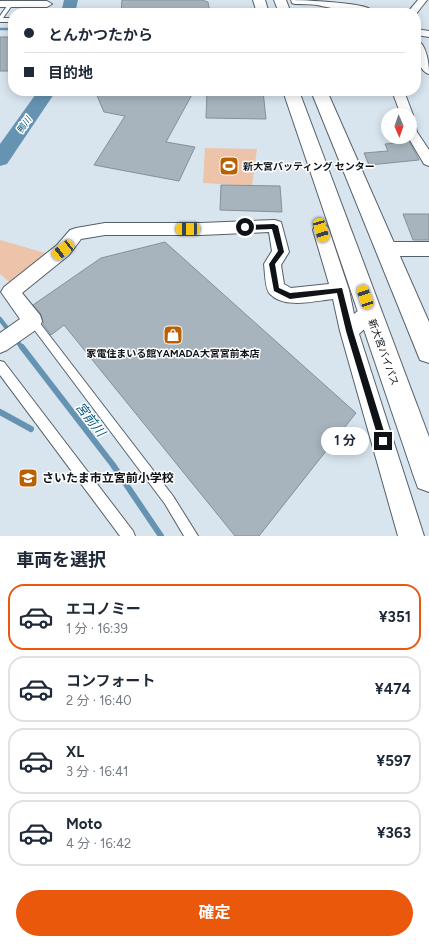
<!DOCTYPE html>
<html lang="ja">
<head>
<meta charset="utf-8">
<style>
	body { margin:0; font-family:Figtree,"Noto Sans JP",sans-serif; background:#f2f2f3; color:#1f2937; height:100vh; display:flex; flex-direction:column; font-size:15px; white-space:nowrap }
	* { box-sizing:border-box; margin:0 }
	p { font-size:13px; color:#747a83 }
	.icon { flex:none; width:22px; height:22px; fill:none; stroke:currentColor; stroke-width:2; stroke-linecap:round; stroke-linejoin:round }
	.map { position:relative; height:536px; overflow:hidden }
	.side { display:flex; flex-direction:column; background:#fff; flex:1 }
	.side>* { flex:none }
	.guide { position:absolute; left:8px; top:8px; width:413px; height:88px; border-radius:16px; box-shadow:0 2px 10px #0003; display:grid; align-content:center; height:88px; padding:0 16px; background:#fff }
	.needle { width:26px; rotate:178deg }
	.buttons { position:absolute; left:381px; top:108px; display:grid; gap:8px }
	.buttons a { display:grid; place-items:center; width:36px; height:36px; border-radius:50%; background:#fff; box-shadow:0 2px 10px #0003; font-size:20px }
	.end { position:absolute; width:18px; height:18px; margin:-9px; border:5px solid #0f1317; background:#fff; box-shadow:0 0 0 2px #fff }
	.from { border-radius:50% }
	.bubble { position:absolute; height:28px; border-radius:14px; background:#fff; box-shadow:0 2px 10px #0003; font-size:13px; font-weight:700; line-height:28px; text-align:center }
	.car { position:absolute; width:12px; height:24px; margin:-12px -6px; border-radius:5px; box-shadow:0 0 3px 1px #0007; background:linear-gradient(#f5c518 24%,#345 0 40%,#f5c518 0 76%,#345 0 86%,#f5c518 0) }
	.guide b { display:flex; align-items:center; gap:14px; height:38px; font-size:15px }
	.guide b+b { border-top:1px solid #e0e1e3 }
	.guide i { width:10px; height:10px; background:#1f2937 }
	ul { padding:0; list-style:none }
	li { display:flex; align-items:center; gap:12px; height:66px; margin:0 8px 6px; padding:0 8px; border:2px solid #e0e1e3; border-radius:16px }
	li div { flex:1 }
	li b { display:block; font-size:15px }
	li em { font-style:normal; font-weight:700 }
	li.active { border-color:#ea580c }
	li>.icon { width:36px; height:36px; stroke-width:1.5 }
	h2 { padding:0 16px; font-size:18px; line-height:48px }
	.action { display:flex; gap:8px; margin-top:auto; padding:8px 16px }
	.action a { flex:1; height:46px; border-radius:24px; background:#ea580c; color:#fff; font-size:16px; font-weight:700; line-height:46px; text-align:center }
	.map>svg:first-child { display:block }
	.green { fill:#edc4aa }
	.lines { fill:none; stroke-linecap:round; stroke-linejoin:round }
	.stream-far2 { stroke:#6693b2; stroke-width:2.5 }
	.stream-far1 { stroke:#6693b2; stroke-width:4.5 }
	.stream { stroke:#6693b2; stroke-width:6 }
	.river { fill:#6693b2; fill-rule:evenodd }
	.building { fill:#a7b4bd; stroke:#839099 }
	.service-casing { stroke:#556069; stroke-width:2 }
	.minor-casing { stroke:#556069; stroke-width:2 }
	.trunk-casing { stroke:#556069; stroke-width:2 }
	.service { fill:#fff; fill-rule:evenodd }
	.minor { fill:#fff; fill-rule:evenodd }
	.trunk { fill:#fff; fill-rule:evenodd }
	.route { fill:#0f1317 }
	.labels { text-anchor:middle; stroke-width:3; stroke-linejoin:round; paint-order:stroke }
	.far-water-label { font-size:9px; font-style:italic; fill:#045882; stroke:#fff }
	.poi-label { font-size:10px; font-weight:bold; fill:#0f1317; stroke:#fff; text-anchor:start }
	.street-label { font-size:10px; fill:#0f1317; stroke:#fff }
	.near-poi-label { font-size:12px; font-weight:bold; fill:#0f1317; stroke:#fff; text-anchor:start }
	.near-water-label { font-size:13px; font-style:italic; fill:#045882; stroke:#fff }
</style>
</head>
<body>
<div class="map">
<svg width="429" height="536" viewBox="0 0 429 536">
	<rect width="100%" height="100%" fill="#d8e5ef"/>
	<g class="green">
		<polygon points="205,148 257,149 252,186 203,183"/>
		<polygon points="0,240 56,256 14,286 0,274"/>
	</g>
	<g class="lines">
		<polyline class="stream-far2" points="0,29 13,29"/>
		<g class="stream-far1">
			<polyline points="0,319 10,332"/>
			<polyline points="15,338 22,348"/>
		</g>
		<g class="stream">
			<polyline points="22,347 113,465 161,536"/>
			<polyline points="0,412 31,429"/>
		</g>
		<g class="river">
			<polygon points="64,0 78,0 75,13 61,13"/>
			<polygon points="38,91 56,91 7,164 0,166 0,144"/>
		</g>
	</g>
	<g class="building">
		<polygon points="122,0 202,0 208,2 210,13 121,13"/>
		<rect x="0" y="37" width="13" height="34"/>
		<polygon points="95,91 194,91 166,142 195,147 179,181 94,165 125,116 104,112"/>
		<polygon points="207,91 263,91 266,119 206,118"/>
		<polygon points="393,137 407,137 419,160 369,165 364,153 388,151 385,144 396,143"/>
		<polygon points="221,185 280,186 282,212 220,210"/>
		<polygon points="403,214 429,214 429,240 413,240"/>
		<polygon points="165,242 356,413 259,536 235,536 64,325 51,335 43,324 43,321 41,314 33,305 101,258"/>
	</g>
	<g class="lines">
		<defs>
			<g id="service">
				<polygon points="9,3 13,4 3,18 13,18 13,22 0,22 0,16"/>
				<polygon points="33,316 36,318 173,496 198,536 184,536 165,504 30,324 28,321 30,318"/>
				<polygon points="0,361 4,362 133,531 135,536 120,536 0,375"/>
			</g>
			<g id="minor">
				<path d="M291,0C303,0 363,3 370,9C363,16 328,7 317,5C310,4 302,4 295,4L292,3Z"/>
				<polygon points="418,0 427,0 416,14 407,13"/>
				<polygon points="0,1 47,1 52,4 47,7 0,7"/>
				<polygon points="416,29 429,31 429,37 416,35"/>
				<path d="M416,40C427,43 429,65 429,74C417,71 416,50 416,40Z"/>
				<polygon points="392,91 404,91 413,115 411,118 410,118 410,115 401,115"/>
				<polygon points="410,118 414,119 417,132 429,150 429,166 424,164 408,137 410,137"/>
				<path d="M275,220L281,222L289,252L281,265L284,284L291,288L329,284L313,230L315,226L321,224L327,226L329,230L349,290L354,314L364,306L370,304L376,306L379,312L376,318L359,334L424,536H398L340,331L333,299C315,301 284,309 270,294C265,290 265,271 264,264L272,251L269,232L201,235H105L81,239L69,255L22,293L40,315L42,321L40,327L7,350L0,353V333L20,319L1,292L4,287L57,245L70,230L76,228L105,223H201Z"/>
				<polygon points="385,242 429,242 429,256 385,256 379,254 377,249 379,244"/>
			</g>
			<g id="trunk">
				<polygon points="253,0 265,0 269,13 257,13"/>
				<polygon points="274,0 286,0 291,13 279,13"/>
				<polygon points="283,91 299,91 429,437 429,492 418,488 414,477"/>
				<polygon points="311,91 327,91 429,322 429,363 420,360"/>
			</g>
		</defs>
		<use href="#service" class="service-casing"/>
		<use href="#minor" class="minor-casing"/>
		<use href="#trunk" class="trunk-casing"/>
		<use href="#service" class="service"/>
		<use href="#minor" class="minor"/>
		<use href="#trunk" class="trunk"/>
	</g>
	<polygon class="route" points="274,224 278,226 284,252 275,264 279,288 290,293 342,288 353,331 387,441 386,444 383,445 380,444 379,441 346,331 337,293 290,299 274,291 269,264 278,251 272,229 245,230 242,227 245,225"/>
	<defs>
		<symbol id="stadium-square" viewBox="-11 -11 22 22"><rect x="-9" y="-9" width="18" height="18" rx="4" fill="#ba6001" stroke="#fff"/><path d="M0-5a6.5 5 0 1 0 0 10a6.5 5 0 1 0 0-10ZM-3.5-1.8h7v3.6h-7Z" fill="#fff"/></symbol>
		<symbol id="shop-square" viewBox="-11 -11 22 22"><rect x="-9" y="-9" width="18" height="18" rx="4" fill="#ba6001" stroke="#fff"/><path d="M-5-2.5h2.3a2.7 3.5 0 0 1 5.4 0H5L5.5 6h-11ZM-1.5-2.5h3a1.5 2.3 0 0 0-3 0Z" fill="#fff"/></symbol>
		<symbol id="school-square" viewBox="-11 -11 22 22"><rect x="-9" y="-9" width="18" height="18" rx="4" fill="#ba6001" stroke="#fff"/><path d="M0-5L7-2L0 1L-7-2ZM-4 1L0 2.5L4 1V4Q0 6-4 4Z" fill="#fff"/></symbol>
	</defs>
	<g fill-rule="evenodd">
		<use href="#stadium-square" x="218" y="155" width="22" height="22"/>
		<use href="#shop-square" x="162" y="324" width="22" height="22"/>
		<use href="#school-square" x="17" y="467" width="22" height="22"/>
	</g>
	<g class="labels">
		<g class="far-water-label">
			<text transform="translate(24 125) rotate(-55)" y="3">鴨川</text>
		</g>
		<g class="poi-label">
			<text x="243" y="170">新大宮バッティング センター</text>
			<text x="173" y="357" text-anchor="middle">家電住まいる館YAMADA大宮宮前本店</text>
		</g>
		<g class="street-label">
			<text transform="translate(384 352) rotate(70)" y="4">新大宮バイパス</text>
		</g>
		<g class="near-poi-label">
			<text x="42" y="482">さいたま市立宮前小学校</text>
		</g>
		<g class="near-water-label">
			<text transform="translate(91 419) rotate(52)" y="5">宮前川</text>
		</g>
	</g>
</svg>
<div class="buttons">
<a><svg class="needle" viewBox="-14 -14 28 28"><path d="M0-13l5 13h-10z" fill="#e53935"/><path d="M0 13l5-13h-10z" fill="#747a83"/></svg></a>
</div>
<i class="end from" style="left:245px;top:227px"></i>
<i class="end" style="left:383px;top:441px"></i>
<div class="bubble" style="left:321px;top:427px;width:48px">1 分</div>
<i class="car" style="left:188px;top:229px;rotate:270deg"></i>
<i class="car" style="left:321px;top:230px;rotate:163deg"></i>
<i class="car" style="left:63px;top:250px;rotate:232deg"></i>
<i class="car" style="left:365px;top:297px;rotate:341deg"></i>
<div class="guide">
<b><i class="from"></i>とんかつたから</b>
<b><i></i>目的地</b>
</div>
</div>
<section class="side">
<h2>車両を選択</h2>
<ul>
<li class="active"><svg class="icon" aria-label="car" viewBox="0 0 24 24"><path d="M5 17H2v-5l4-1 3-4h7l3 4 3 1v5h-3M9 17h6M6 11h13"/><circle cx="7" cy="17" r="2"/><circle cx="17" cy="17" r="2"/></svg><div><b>エコノミー</b><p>1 分 · 16:39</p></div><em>¥351</em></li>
<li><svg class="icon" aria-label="car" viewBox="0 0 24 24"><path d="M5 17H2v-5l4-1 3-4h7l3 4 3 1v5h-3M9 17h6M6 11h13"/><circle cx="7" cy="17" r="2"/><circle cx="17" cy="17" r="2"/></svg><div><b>コンフォート</b><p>2 分 · 16:40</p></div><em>¥474</em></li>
<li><svg class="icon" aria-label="car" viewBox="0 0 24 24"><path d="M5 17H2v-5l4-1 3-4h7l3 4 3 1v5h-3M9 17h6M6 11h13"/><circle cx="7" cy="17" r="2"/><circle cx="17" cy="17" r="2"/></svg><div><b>XL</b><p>3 分 · 16:41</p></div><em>¥597</em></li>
<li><svg class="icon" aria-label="car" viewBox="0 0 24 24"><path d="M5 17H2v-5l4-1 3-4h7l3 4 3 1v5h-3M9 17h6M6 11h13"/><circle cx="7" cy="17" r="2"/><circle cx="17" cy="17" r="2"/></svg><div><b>Moto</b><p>4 分 · 16:42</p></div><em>¥363</em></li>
</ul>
<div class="action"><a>確定</a></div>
</section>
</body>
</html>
